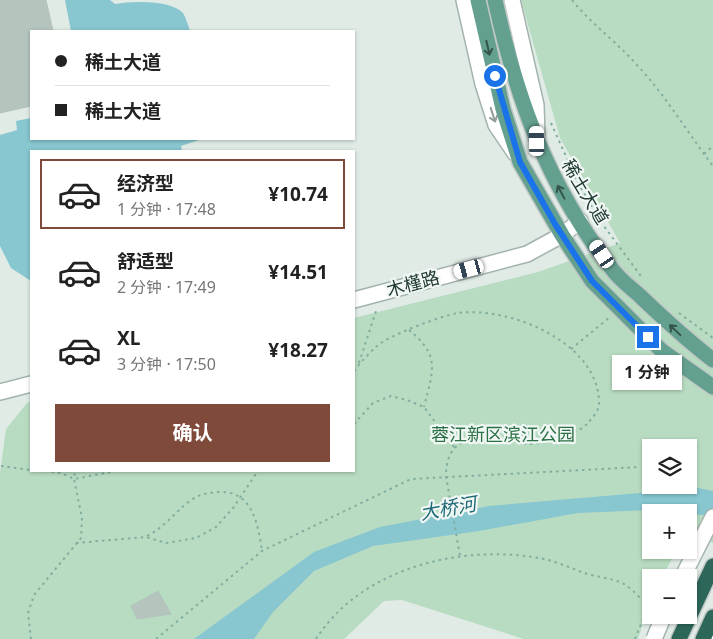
<!DOCTYPE html>
<html lang="zh">
<head>
<meta charset="utf-8">
<style>
	body { margin:0; font-family:"Noto Sans","Noto Sans SC",sans-serif; background:#f6f6f6; color:#222; height:100vh; display:flex; flex-direction:column; font-size:19px; white-space:nowrap }
	* { box-sizing:border-box; margin:0 }
	p { font-size:16px; color:#767676 }
	.icon { flex:none; width:28px; height:28px; fill:none; stroke:currentColor; stroke-width:2; stroke-linecap:round; stroke-linejoin:round }
	.map { position:relative; flex:1; overflow:hidden }
	.panel { position:absolute; left:30px; top:150px; width:325px; height:322px; display:flex; flex-direction:column; background:#fff; border-radius:0px; box-shadow:0 1px 4px #0004 }
	.panel>* { flex:none }
	.top-card { position:absolute; left:30px; top:30px; width:325px; height:110px; border-radius:0px; box-shadow:0 1px 4px #0004; display:grid; align-content:center; height:110px; padding:0 25px; background:#fff }
	.buttons { position:absolute; left:642px; top:439px; display:grid; gap:10px }
	.buttons a { display:grid; place-items:center; width:55px; height:55px; border-radius:0px; background:#fff; box-shadow:0 1px 4px #0004; font-size:25px }
	.end { position:absolute; width:22px; height:22px; margin:-11px; border:6px solid #1a73e8; background:#fff; box-shadow:0 0 0 2px #fff }
	.from { border-radius:50% }
	.bubble { position:absolute; height:35px; border-radius:0px; background:#fff; box-shadow:0 1px 4px #0004; font-size:16px; font-weight:700; line-height:35px; text-align:center }
	.car { position:absolute; width:15px; height:30px; margin:-15px -8px; border-radius:6px; box-shadow:0 0 4px 1px #0007; background:linear-gradient(#fff 24%,#345 0 40%,#fff 0 76%,#345 0 86%,#fff 0) }
	.top-card b { display:flex; align-items:center; gap:18px; height:48px; font-size:19px }
	.top-card b+b { border-top:1px solid #e0e0e0 }
	.top-card i { width:12px; height:12px; background:#222 }
	ul { padding:9px 0 0; list-style:none }
	li { display:flex; align-items:center; gap:15px; height:70px; margin:0 10px 8px; padding:0 15px; border:2px solid transparent; border-radius:0px }
	li div { flex:1 }
	li b { display:block; font-size:19px }
	li em { font-style:normal; font-weight:700 }
	li.selected { border-color:#7f4a3a }
	li>.icon { width:45px; height:45px; stroke-width:1.5 }
	.cta { display:flex; gap:10px; margin-top:auto; padding:10px 25px }
	.cta a { flex:1; height:58px; border-radius:0px; background:#7f4a3a; color:#fff; font-size:20px; font-weight:700; line-height:58px; text-align:center }
	.map>svg:first-child { display:block }
	.green { fill:#b8dcc1; fill-rule:evenodd }
	.water { fill:#88c6d0 }
	.building { fill:#b5c5be; stroke:#b2c4bc }
	.lines { fill:none; stroke-linecap:round; stroke-linejoin:round }
	.minor-casing { stroke:#a3b3ad; stroke-width:18 }
	.major-casing { stroke:#c1c8c6; stroke-width:18 }
	.highway-casing { stroke:#c1c8c6; stroke-width:18 }
	.path { stroke:#80ae9f; stroke-width:2; stroke-dasharray:2.5 4; stroke-linecap:butt }
	.minor { stroke:#fff; stroke-width:15 }
	.major { stroke:#64a090; stroke-width:15 }
	.highway { stroke:#2d675a; stroke-width:15 }
	.minor-bridge-casing { stroke:#a3b3ad; stroke-width:18; stroke-linecap:butt }
	.minor-bridge { stroke:#fff; stroke-width:15 }
	.oneway { stroke:#32544a }
	.oneway2 { stroke:#909d99 }
	.route { stroke:#1a73e8; stroke-width:6 }
	.labels { text-anchor:middle; stroke-width:4.5; stroke-linejoin:round; paint-order:stroke }
	.street-label { font-size:18px; fill:#213b33; stroke:#f0f7f4 }
	.park-label { font-size:18px; fill:#2b7145; stroke:#f0f7f4 }
	.water-label { font-size:19px; font-style:italic; fill:#1c6876; stroke:#f0f7f4 }
</style>
</head>
<body>
<div class="map">
<svg width="713" height="639" viewBox="0 0 713 639">
	<rect width="100%" height="100%" fill="#e0ebe6"/>
	<path class="green" d="M521,0H713V543L689,532V512H651V550H677L662,577L651,578V598L638,639H524L402,600L384,601L344,639H0V473L6,429L27,403L31,402V471H354V318L538,272L620,243L560,138ZM651,448H689V485H651Z"/>
	<g class="water">
		<path d="M65,0H110L115,4C134,1 170,0 183,13C186,18 188,25 190,31H71Z"/>
		<polygon points="31,118 31,139 202,139 181,146 182,151 31,151 31,281 11,268 0,246 0,135 17,130 16,121"/>
		<polygon points="698,488 713,491 713,516 650,510 578,513 479,531 373,546 314,571 273,612 254,639 194,639 314,552 380,527 489,506"/>
	</g>
	<g class="building">
		<polygon points="0,0 46,0 53,31 31,31 31,106 0,113"/>
		<polygon points="158,591 171,614 137,619 131,606"/>
	</g>
	<g class="lines">
		<defs>
			<g id="minor">
				<polyline points="464,0 483,84 496,125 515,153"/>
				<polyline points="512,0 536,105 537,137"/>
				<polyline points="354,300 527,254 562,235 580,221"/>
				<polyline points="0,392 31,384"/>
				<polyline points="682,578 713,517"/>
				<polyline points="712,639 713,637"/>
			</g>
			<g id="major">
				<polyline points="478,0 503,109 520,162 562,235 592,281 662,351 713,387"/>
				<path d="M495,0C517,101 548,186 612,269C619,279 630,287 639,295C663,318 687,340 713,360"/>
			</g>
			<g id="highway">
				<polyline points="679,639 713,566"/>
				<polyline points="703,639 713,617"/>
			</g>
		</defs>
		<use href="#minor" class="minor-casing"/>
		<use href="#major" class="major-casing"/>
		<use href="#highway" class="highway-casing"/>
		<g class="path">
			<path d="M572,0C593,26 616,41 637,65C666,96 687,132 713,166"/>
			<polyline points="551,123 578,183 601,222 643,279"/>
			<polyline points="704,154 713,146"/>
			<polyline points="679,313 713,338"/>
			<path d="M409,330C441,356 433,370 424,407"/>
			<polyline points="571,349 610,317"/>
			<polyline points="359,363 377,308"/>
			<path d="M354,371C361,362 369,353 377,346C390,335 440,316 458,313C510,306 600,343 599,404C599,411 592,418 588,423C579,434 543,445 528,444C495,441 446,424 446,476L460,556"/>
			<polyline points="354,424 373,403 391,396 407,400 424,407 454,447"/>
			<polyline points="1,466 31,470"/>
			<polyline points="45,471 61,473 74,479 116,471"/>
			<path d="M147,536C165,527 175,512 191,500C201,493 209,493 220,492C253,491 258,525 262,551"/>
			<polyline points="76,543 146,537 166,543 196,538 216,527 233,508 258,471"/>
			<polyline points="31,639 28,613 34,595 81,538 82,518 74,479 75,471"/>
			<polyline points="156,639 262,551 411,479 640,467"/>
			<path d="M316,639C362,567 464,543 544,559C557,562 571,568 584,573C596,577 613,578 624,584C634,590 645,603 651,611"/>
			<polyline points="635,639 648,607"/>
		</g>
		<use href="#minor" class="minor"/>
		<use href="#major" class="major"/>
		<use href="#highway" class="highway"/>
		<defs>
			<polyline id="minor-bridge" points="654,639 664,615"/>
		</defs>
		<use href="#minor-bridge" class="minor-bridge-casing"/>
		<use href="#minor-bridge" class="minor-bridge"/>
	</g>
	<defs><path id="oneway-shaft" d="M-6 0H5M1.5-3L5.5 0L1.5 3" fill="none" stroke-width="1.6" stroke-linecap="round" stroke-linejoin="round" transform="scale(1.25)"/></defs>
	<g class="oneway">
		<use href="#oneway-shaft" transform="translate(488 48) rotate(77)"/>
		<use href="#oneway-shaft" transform="translate(561 192) rotate(-118)"/>
		<use href="#oneway-shaft" transform="translate(675 330) rotate(-137)"/>
	</g>
	<use class="oneway2" href="#oneway-shaft" transform="translate(493 115) rotate(72)"/>
	<g class="lines">
		<polyline class="route" points="495,76 520,162 555,224 592,281 648,337"/>
	</g>
	<g class="labels">
		<g class="street-label">
			<text transform="translate(585 192) rotate(59)" y="6">稀土大道</text>
			<text transform="translate(413 284) rotate(-15)" y="6">木槿路</text>
		</g>
		<g class="park-label">
			<text x="503" y="441">蓉江新区滨江公园</text>
		</g>
		<g class="water-label">
			<text transform="translate(448 508) rotate(-10)" y="7">大桥河</text>
		</g>
	</g>
</svg>
<div class="buttons">
<a><svg class="icon" aria-label="layers" viewBox="0 0 24 24"><path d="M12 4l9 5-9 5-9-5zM3 14l9 5 9-5"/></svg></a>
<a>+</a>
<a>−</a>
</div>
<i class="end from" style="left:495px;top:76px"></i>
<i class="end" style="left:648px;top:337px"></i>
<div class="bubble" style="left:612px;top:355px;width:70px">1 分钟</div>
<i class="car" style="left:537px;top:141px;rotate:359deg"></i>
<i class="car" style="left:602px;top:254px;rotate:326deg"></i>
<i class="car" style="left:469px;top:269px;rotate:255deg"></i>
<div class="top-card">
<b><i class="from"></i>稀土大道</b>
<b><i></i>稀土大道</b>
</div>
<section class="panel">
<ul>
<li class="selected"><svg class="icon" aria-label="car" viewBox="0 0 24 24"><path d="M5 17H2v-5l4-1 3-4h7l3 4 3 1v5h-3M9 17h6M6 11h13"/><circle cx="7" cy="17" r="2"/><circle cx="17" cy="17" r="2"/></svg><div><b>经济型</b><p>1 分钟 · 17:48</p></div><em>¥10.74</em></li>
<li><svg class="icon" aria-label="car" viewBox="0 0 24 24"><path d="M5 17H2v-5l4-1 3-4h7l3 4 3 1v5h-3M9 17h6M6 11h13"/><circle cx="7" cy="17" r="2"/><circle cx="17" cy="17" r="2"/></svg><div><b>舒适型</b><p>2 分钟 · 17:49</p></div><em>¥14.51</em></li>
<li><svg class="icon" aria-label="car" viewBox="0 0 24 24"><path d="M5 17H2v-5l4-1 3-4h7l3 4 3 1v5h-3M9 17h6M6 11h13"/><circle cx="7" cy="17" r="2"/><circle cx="17" cy="17" r="2"/></svg><div><b>XL</b><p>3 分钟 · 17:50</p></div><em>¥18.27</em></li>
</ul>
<div class="cta"><a>确认</a></div>
</section>
</div>
</body>
</html>
